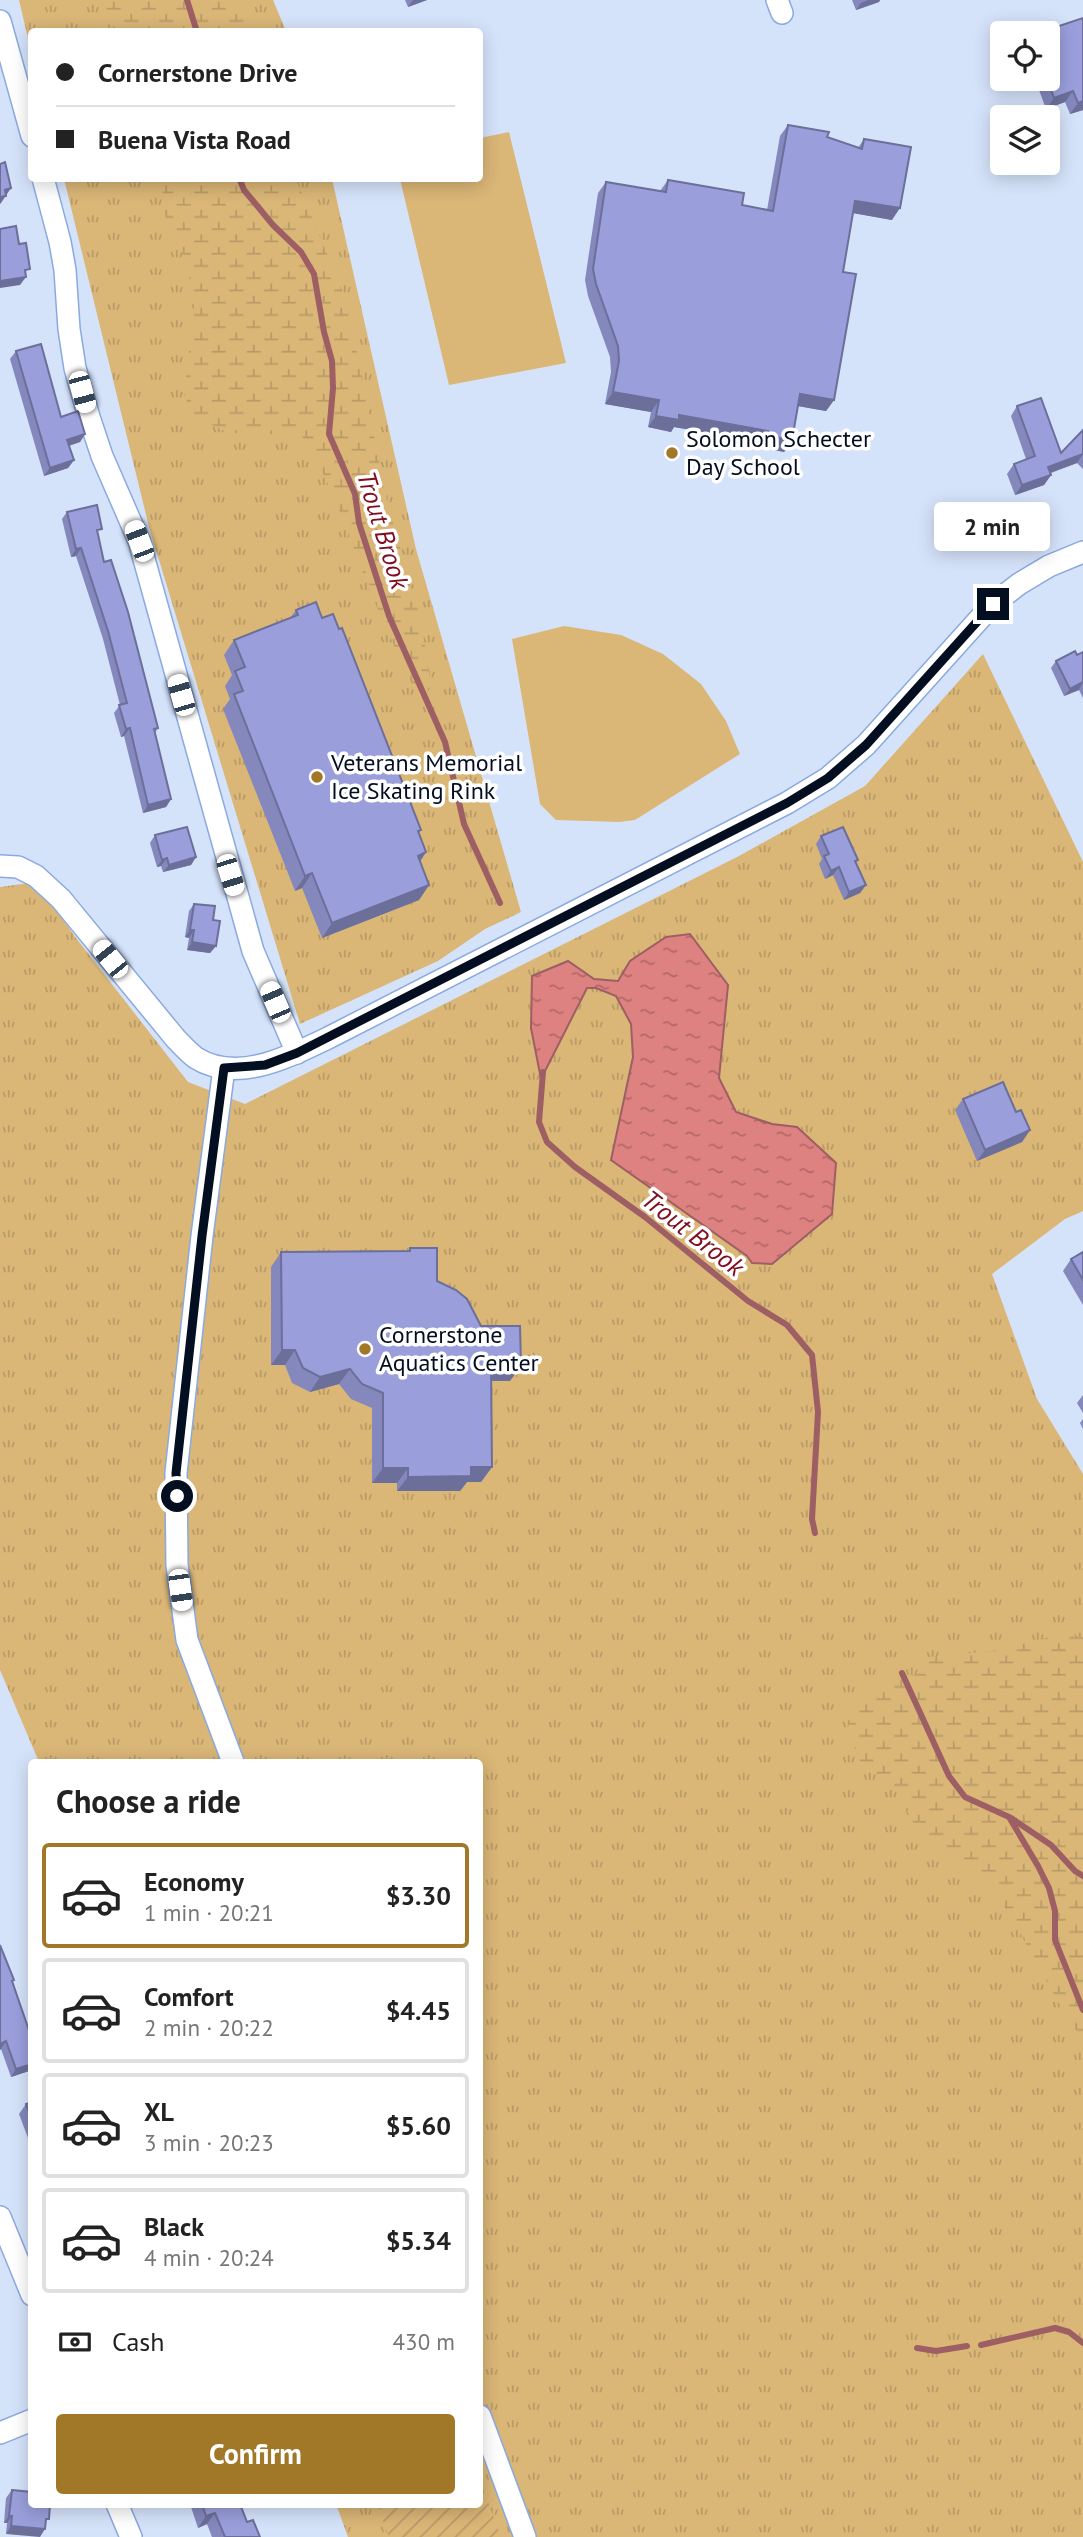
<!DOCTYPE html>
<html lang="en">
<head>
<meta charset="utf-8">
<style>
	body { margin:0; font-family:"PT Sans",sans-serif; background:#f2f2f2; color:#222; height:100vh; display:flex; flex-direction:column; font-size:26px; white-space:nowrap }
	* { box-sizing:border-box; margin:0 }
	p { font-size:23px; color:#767676 }
	.icon { flex:none; width:38px; height:38px; fill:none; stroke:currentColor; stroke-width:2; stroke-linecap:round; stroke-linejoin:round }
	.map { position:relative; flex:1; overflow:hidden }
	.details { position:absolute; left:28px; top:1759px; width:455px; height:749px; display:flex; flex-direction:column; background:#fff; border-radius:7px; box-shadow:0 4px 18px #0003 }
	.details>* { flex:none }
	.hud { position:absolute; left:28px; top:28px; width:455px; height:154px; border-radius:7px; box-shadow:0 4px 18px #0003; display:grid; align-content:center; height:154px; padding:0 28px; background:#fff }
	.fabs { position:absolute; left:990px; top:21px; display:grid; gap:14px }
	.fabs a { display:grid; place-items:center; width:70px; height:70px; border-radius:7px; background:#fff; box-shadow:0 4px 18px #0003; font-size:35px }
	.end { position:absolute; width:32px; height:32px; margin:-16px; border:9px solid #040e21; background:#fff; box-shadow:0 0 0 4px #fff }
	.from { border-radius:50% }
	.bubble { position:absolute; height:49px; border-radius:7px; background:#fff; box-shadow:0 4px 18px #0003; font-size:23px; font-weight:700; line-height:49px; text-align:center }
	.car { position:absolute; width:21px; height:42px; margin:-21px -10px; border-radius:9px; box-shadow:0 0 5px 2px #0007; background:linear-gradient(#fff 24%,#345 0 40%,#fff 0 76%,#345 0 86%,#fff 0) }
	.hud b { display:flex; align-items:center; gap:24px; height:66px; font-size:26px }
	.hud b+b { border-top:2px solid #e0e0e0 }
	.hud i { width:18px; height:18px; background:#222 }
	ul { padding:0; list-style:none }
	li { display:flex; align-items:center; gap:21px; height:105px; margin:0 14px 10px; padding:0 14px; border:4px solid #e0e0e0; border-radius:7px }
	li div { flex:1 }
	li b { display:block; font-size:26px }
	li em { font-style:normal; font-weight:700 }
	li.current { border-color:#a17827 }
	li>.icon { width:63px; height:63px; stroke-width:1.5 }
	h2 { padding:0 28px; font-size:32px; line-height:84px }
	.pay { display:flex; align-items:center; gap:18px; height:77px; padding:0 28px; font-size:26px }
	.pay p { margin-inline-start:auto }
	.button { display:flex; gap:14px; margin-top:auto; padding:14px 28px }
	.button a { flex:1; height:80px; border-radius:7px; background:#a17827; color:#fff; font-size:28px; font-weight:700; line-height:80px; text-align:center }
	.map>svg:first-child { display:block }
	.grass { fill:url(#grass-tufts) }
	.wetland { fill:url(#wetland-marsh) }
	.garden { fill:url(#garden-furrows) }
	.pitch { fill:#dab677 }
	.water { fill:url(#water-ripples); stroke:#9d5e64; stroke-width:2 }
	.lines { fill:none; stroke-linecap:round; stroke-linejoin:round }
	.stream { stroke:#9d5e64; stroke-width:6 }
	.street-casing { stroke:#89a9e0; stroke-width:24 }
	.street { stroke:#fff; stroke-width:21 }
	.wall { fill:#8488bc }
	.shaded-wall { fill:#6c6f99 }
	.building { fill:#9a9edb; stroke:#6c6f99; stroke-width:2 }
	.route { stroke:#040e21; stroke-width:9 }
	.poi-dot { fill:#a17827; stroke:#fff; stroke-width:2.5 }
	.labels { text-anchor:middle; stroke-width:7; stroke-linejoin:round; paint-order:stroke }
	.poi-label { font-size:24px; fill:#040e21; stroke:#fff; text-anchor:start }
	.water-label { font-size:26px; font-style:italic; fill:#800e20; stroke:#fff }
</style>
</head>
<body>
<div class="map">
<svg width="1083" height="2537" viewBox="0 0 1083 2537">
	<defs>
		<pattern id="grass-tufts" width="24" height="20" patternUnits="userSpaceOnUse" patternTransform="scale(1.75)"><rect width="24" height="20" fill="#dab677"/><path d="M3 7l-1-3M5 7V3M7 7l1-3M15 17l-1-3M17 17v-4M19 17l1-3" fill="none" stroke="#b99b67"/></pattern>
		<pattern id="wetland-marsh" width="20" height="14" patternUnits="userSpaceOnUse" patternTransform="scale(1.75)"><rect width="20" height="14" fill="#dab677"/><path d="M1 5h8M5 5V1M11 12h8M15 12V8" fill="none" stroke="#b99b67"/></pattern>
		<pattern id="garden-furrows" width="10" height="10" patternUnits="userSpaceOnUse" patternTransform="scale(1.75)"><rect width="10" height="10" fill="#dab677"/><path d="M-1 1l2-2M0 10L10 0M9 11l2-2" fill="none" stroke="#b99b67"/></pattern>
		<pattern id="water-ripples" width="26" height="14" patternUnits="userSpaceOnUse" patternTransform="scale(1.75)"><rect width="26" height="14" fill="#de8181"/><path d="M2 4q2-2 4 0t4 0M15 11q2-2 4 0t4 0" fill="none" stroke="#b26869"/></pattern>
	</defs>
	<rect width="100%" height="100%" fill="#d5e3fa"/>
	<g class="grass">
		<polygon points="19,0 273,0 286,31 32,32 31,51"/>
		<polygon points="64,179 332,179 416,549 521,912 485,929 438,961 300,1024 149,527"/>
		<polygon points="983,654 1083,862 1083,1211 1065,1219 992,1274 1037,1399 1083,1474 1083,2537 348,2537 336,2504 480,2504 480,1762 39,1762 0,1670 0,887 37,882 76,938 188,1082 245,1104 739,856 865,786"/>
	</g>
	<g class="wetland">
		<polygon points="102,0 244,0 251,31 114,31"/>
		<path d="M161,179H296L346,300L390,513L421,621L431,686L421,704C404,665 384,626 368,586C348,535 332,481 301,435L229,433L193,416L184,394L195,297L181,249L166,221Z"/>
		<polygon points="1062,1634 1083,1637 1083,2039 1067,2018 1010,1915 983,1877 925,1844 895,1789 861,1764 847,1729 863,1691 924,1672 927,1657 992,1651"/>
	</g>
	<polygon class="garden" points="480,2480 501,2537 389,2537 377,2504 480,2504"/>
	<g class="pitch">
		<polygon points="509,132 566,363 449,385 400,179 480,178 480,138"/>
		<polygon points="564,626 621,635 663,654 701,684 726,721 740,754 635,820 619,822 556,820 540,804 512,639"/>
	</g>
	<polygon class="water" points="690,934 728,985 719,1078 736,1112 772,1124 797,1127 836,1163 832,1214 772,1264 752,1263 747,1256 611,1160 633,1057 631,1024 616,996 596,988 587,988 541,1079 531,1028 532,976 568,961 594,979 618,981 630,961 666,937"/>
	<g class="lines">
		<g class="stream">
			<polyline points="187,0 197,32"/>
			<polyline points="239,178 244,190 273,225 301,252 314,274 324,332 332,361 333,388 329,434 355,494 359,523 389,616 445,742 464,824 500,903"/>
			<polyline points="543,1072 539,1122 547,1142 575,1167 645,1217 748,1301 787,1325 812,1355 818,1412 812,1519 815,1533"/>
			<polyline points="902,1673 949,1776 965,1797 1009,1817 1038,1866 1049,1888 1055,1911 1055,1940 1083,2010"/>
			<polyline points="1011,1818 1051,1845 1075,1871 1083,1876"/>
			<polyline points="981,2345 1055,2328 1069,2332 1083,2343"/>
			<polyline points="917,2348 936,2351 967,2346"/>
		</g>
		<defs>
			<g id="street">
				<polyline points="777,0 782,13"/>
				<polyline points="0,21 32,136"/>
				<polyline points="43,178 60,242 65,270 69,329 75,368 89,417 102,456 139,541 253,951 297,1053"/>
				<path d="M0,866L18,867L36,876L61,899L176,1039C182,1045 189,1053 196,1058C238,1084 290,1056 328,1038L787,803L828,778L866,745L993,604L1019,584L1049,566L1083,552"/>
				<polyline points="224,1068 202,1236 176,1473 177,1565 187,1640 233,1762"/>
				<polyline points="0,2217 32,2295"/>
				<polyline points="480,2416 525,2537"/>
				<polyline points="0,2433 32,2420"/>
				<polyline points="117,2504 131,2537"/>
			</g>
		</defs>
		<use href="#street" class="street-casing"/>
		<use href="#street" class="street"/>
	</g>
	<g class="wall">
		<polygon points="405,0 427,0 408,7"/>
		<polygon points="852,0 880,0 879,2 856,10"/>
		<polygon points="1083,18 1083,110 1070,114 1065,102 1046,109 1035,79 1048,79"/>
		<polygon points="788,125 858,148 864,139 892,220 853,213 843,272 834,400 826,411 798,406 792,440 784,452 760,447 760,442 674,427 671,432 648,427 651,412 605,404 611,372 610,357 588,296 585,280 598,193 606,182 660,191 668,180 742,205 767,210 780,136"/>
		<polygon points="16,351 61,417 85,434 80,442 69,446 74,460 68,468 44,476 10,359"/>
		<polygon points="1017,406 1061,453 1083,430 1083,469 1077,463 1051,473 1051,475 1044,485 1015,495 1007,474 1014,464 1026,459 1011,416"/>
		<polygon points="67,512 98,535 104,562 158,728 155,733 171,799 166,807 143,813 124,736 121,737 114,713 120,705 103,639 76,556 71,557 62,519"/>
		<polygon points="296,610 322,618 421,830 419,833 426,852 420,862 429,885 419,900 322,938 302,888 295,891 223,709 230,699 225,686 232,675 224,655 234,640 290,618"/>
		<polygon points="1083,652 1083,698 1079,690 1064,696 1051,668 1056,661 1077,655"/>
		<polygon points="155,835 196,857 191,865 163,872 161,866 157,867 150,843"/>
		<polygon points="821,836 858,860 856,863 866,885 860,893 844,900 833,875 825,879 819,864 822,859 816,844"/>
		<polygon points="194,904 213,920 216,946 210,953 187,950 189,938 185,937 189,911"/>
		<polygon points="963,1099 1016,1112 1030,1130 1022,1142 977,1161 955,1110"/>
		<polygon points="410,1248 437,1281 510,1381 491,1381 492,1467 481,1482 467,1482 460,1491 397,1491 397,1483 372,1483 372,1408 351,1399 339,1384 310,1392 292,1383 285,1365 271,1365 271,1267 281,1252 408,1251"/>
		<polygon points="1083,1252 1083,1305 1063,1271 1071,1259"/>
		<polygon points="1083,1395 1083,1413 1077,1403"/>
		<polygon points="1083,1419 1083,1429 1080,1423"/>
		<polygon points="0,1945 12,1983 32,2070 11,2077 1,2049 0,2050"/>
		<polygon points="32,2102 32,2136 28,2138 19,2114 26,2104"/>
		<polygon points="12,2490 32,2504 6,2534 7,2523 4,2523 6,2498"/>
		<polygon points="190,2504 240,2504 247,2522 260,2537 212,2537 207,2524 198,2528"/>
	</g>
	<g class="shaded-wall">
		<polygon points="413,0 427,0 408,7"/>
		<polygon points="868,0 880,0 879,2 856,10 861,3"/>
		<polygon points="1073,91 1065,102 1046,109 1054,98"/>
		<polygon points="1083,101 1083,110 1070,114 1078,103"/>
		<polygon points="11,188 1,203 0,204 0,197 5,190"/>
		<polygon points="855,201 900,208 892,220 847,212"/>
		<polygon points="26,277 20,285 0,288 0,281"/>
		<polygon points="613,392 659,400 651,412 605,404"/>
		<polygon points="800,394 834,400 826,411 792,405"/>
		<polygon points="679,415 768,431 760,442 674,427 671,432 648,427 656,416"/>
		<polygon points="85,434 80,442 61,448 67,440"/>
		<polygon points="768,436 792,440 784,452 760,447"/>
		<polygon points="1083,454 1077,463 1041,476 1048,467"/>
		<polygon points="74,460 68,468 44,476 50,468"/>
		<polygon points="1051,475 1044,485 1015,495 1022,485"/>
		<polygon points="81,548 76,556 71,557 76,549"/>
		<polygon points="1083,682 1079,690 1064,696 1070,689"/>
		<polygon points="130,728 124,736 121,737 126,729"/>
		<polygon points="171,799 166,807 143,813 148,805"/>
		<polygon points="426,852 416,867 418,856"/>
		<polygon points="196,857 191,865 163,872 169,865"/>
		<polygon points="167,858 161,866 157,867 162,860"/>
		<polygon points="839,867 833,875 825,879 831,871"/>
		<polygon points="312,873 302,888 295,891 305,876"/>
		<polygon points="429,885 419,900 322,938 332,923"/>
		<polygon points="866,885 860,893 844,900 849,892"/>
		<polygon points="190,930 194,930 189,938 185,937"/>
		<polygon points="192,942 216,946 210,953 187,950"/>
		<polygon points="1030,1130 1022,1142 977,1161 985,1150"/>
		<polygon points="282,1350 295,1350 285,1365 271,1365"/>
		<polygon points="491,1366 521,1366 510,1381 481,1381"/>
		<polygon points="350,1369 339,1384 310,1392 320,1377"/>
		<polygon points="471,1467 492,1467 481,1482 467,1482 460,1491 397,1491 408,1477"/>
		<polygon points="383,1468 408,1468 397,1483 372,1483"/>
		<polygon points="6,2041 1,2049 0,2050 0,2044"/>
		<polygon points="32,2064 32,2070 11,2077 16,2069"/>
		<polygon points="215,2513 207,2524 198,2528 206,2516"/>
		<polygon points="9,2516 12,2516 7,2523 4,2523"/>
		<polygon points="11,2526 45,2529 40,2537 6,2534"/>
	</g>
	<g class="building">
		<polygon points="1083,18 1083,101 1078,103 1073,91 1054,98 1047,79 1048,33 1038,33"/>
		<polygon points="788,125 829,132 827,137 862,149 864,139 911,147 900,208 855,201 843,272 856,274 834,400 800,394 792,440 768,436 768,431 679,415 679,420 656,416 659,400 613,392 619,361 618,346 596,284 593,269 606,182 666,192 668,180 744,193 742,205 773,211"/>
		<polygon points="5,162 11,188 5,190 6,196 0,197 0,164"/>
		<polygon points="16,226 19,244 26,243 30,269 25,270 26,277 0,281 0,229"/>
		<polygon points="41,344 61,417 78,411 85,434 67,440 74,460 50,468 16,351"/>
		<polygon points="1041,398 1061,453 1083,430 1083,454 1048,467 1051,475 1022,485 1014,464 1035,456 1017,406"/>
		<polygon points="97,505 102,529 97,530 104,562 111,560 128,612 158,728 154,729 171,799 148,805 130,728 126,729 119,705 127,703 108,631 81,548 76,549 67,512"/>
		<polygon points="316,602 322,618 333,614 339,629 342,628 421,830 418,831 426,852 418,856 429,885 332,923 312,873 305,876 234,694 243,691 235,671 245,667 234,640 298,615 296,610"/>
		<polygon points="1075,651 1077,655 1083,652 1083,682 1070,689 1056,661"/>
		<polygon points="187,827 196,857 169,865 167,858 162,860 155,835"/>
		<polygon points="843,827 858,860 855,861 866,885 849,892 839,867 831,871 824,856 829,854 821,836"/>
		<polygon points="194,904 215,906 213,920 220,921 216,946 192,942 194,930 190,930"/>
		<polygon points="1003,1082 1016,1112 1021,1110 1030,1130 985,1150 963,1099"/>
		<polygon points="410,1248 437,1248 437,1281 456,1290 467,1299 481,1326 520,1326 521,1366 491,1366 492,1467 471,1467 471,1476 408,1477 408,1468 383,1468 383,1393 362,1384 350,1369 320,1377 303,1368 295,1350 282,1350 281,1252 410,1251"/>
		<polygon points="1083,1252 1083,1280 1071,1259"/>
		<polygon points="0,1945 14,1980 12,1981 32,2039 32,2064 16,2069 6,2041 0,2044"/>
		<polygon points="32,2102 32,2120 26,2104"/>
		<polygon points="12,2490 32,2492 32,2504 50,2504 49,2519 46,2519 45,2529 11,2526 12,2516 9,2516"/>
		<polygon points="202,2504 240,2504 247,2522 253,2520 260,2537 225,2537 215,2513 206,2516"/>
	</g>
	<g class="lines">
		<polyline class="route" points="177,1496 176,1473 202,1236 224,1068 265,1065 297,1053 787,803 828,778 866,745 993,604"/>
	</g>
	<g class="poi-dot">
		<circle cx="672" cy="453" r="7"/>
		<circle cx="317" cy="777" r="7"/>
		<circle cx="365" cy="1349" r="7"/>
	</g>
	<g class="labels">
		<g class="poi-label">
			<text x="686" y="447">Solomon Schecter<tspan x="686" dy="28">Day School</tspan></text>
			<text x="331" y="771">Veterans Memorial<tspan x="331" dy="28">Ice Skating Rink</tspan></text>
			<text x="379" y="1343">Cornerstone<tspan x="379" dy="28">Aquatics Center</tspan></text>
		</g>
		<g class="water-label">
			<text transform="translate(383 530) rotate(73)" y="9">Trout Brook</text>
			<text transform="translate(693 1233) rotate(38)" y="9">Trout Brook</text>
		</g>
	</g>
</svg>
<div class="fabs">
<a><svg class="icon" aria-label="locate" viewBox="0 0 24 24"><circle cx="12" cy="12" r="6"/><path d="M12 2v4M12 18v4M2 12h4M18 12h4"/></svg></a>
<a><svg class="icon" aria-label="layers" viewBox="0 0 24 24"><path d="M12 4l9 5-9 5-9-5zM3 14l9 5 9-5"/></svg></a>
</div>
<i class="end from" style="left:177px;top:1496px"></i>
<i class="end" style="left:993px;top:604px"></i>
<div class="bubble" style="left:934px;top:502px;width:116px">2 min</div>
<i class="car" style="left:82px;top:392px;rotate:165deg"></i>
<i class="car" style="left:139px;top:541px;rotate:339deg"></i>
<i class="car" style="left:181px;top:695px;rotate:344deg"></i>
<i class="car" style="left:230px;top:875px;rotate:163deg"></i>
<i class="car" style="left:110px;top:959px;rotate:321deg"></i>
<i class="car" style="left:275px;top:1002px;rotate:337deg"></i>
<i class="car" style="left:180px;top:1590px;rotate:172deg"></i>
<div class="hud">
<b><i class="from"></i>Cornerstone Drive</b>
<b><i></i>Buena Vista Road</b>
</div>
<section class="details">
<h2>Choose a ride</h2>
<ul>
<li class="current"><svg class="icon" aria-label="car" viewBox="0 0 24 24"><path d="M5 17H2v-5l4-1 3-4h7l3 4 3 1v5h-3M9 17h6M6 11h13"/><circle cx="7" cy="17" r="2"/><circle cx="17" cy="17" r="2"/></svg><div><b>Economy</b><p>1 min · 20:21</p></div><em>$3.30</em></li>
<li><svg class="icon" aria-label="car" viewBox="0 0 24 24"><path d="M5 17H2v-5l4-1 3-4h7l3 4 3 1v5h-3M9 17h6M6 11h13"/><circle cx="7" cy="17" r="2"/><circle cx="17" cy="17" r="2"/></svg><div><b>Comfort</b><p>2 min · 20:22</p></div><em>$4.45</em></li>
<li><svg class="icon" aria-label="car" viewBox="0 0 24 24"><path d="M5 17H2v-5l4-1 3-4h7l3 4 3 1v5h-3M9 17h6M6 11h13"/><circle cx="7" cy="17" r="2"/><circle cx="17" cy="17" r="2"/></svg><div><b>XL</b><p>3 min · 20:23</p></div><em>$5.60</em></li>
<li><svg class="icon" aria-label="car" viewBox="0 0 24 24"><path d="M5 17H2v-5l4-1 3-4h7l3 4 3 1v5h-3M9 17h6M6 11h13"/><circle cx="7" cy="17" r="2"/><circle cx="17" cy="17" r="2"/></svg><div><b>Black</b><p>4 min · 20:24</p></div><em>$5.34</em></li>
</ul>
<div class="pay"><svg class="icon" aria-label="cash" viewBox="0 0 24 24"><path d="M3 7h18v10H3z"/><circle cx="12" cy="12" r="2"/></svg>Cash<p>430 m</p></div>
<div class="button"><a>Confirm</a></div>
</section>
</div>
</body>
</html>
